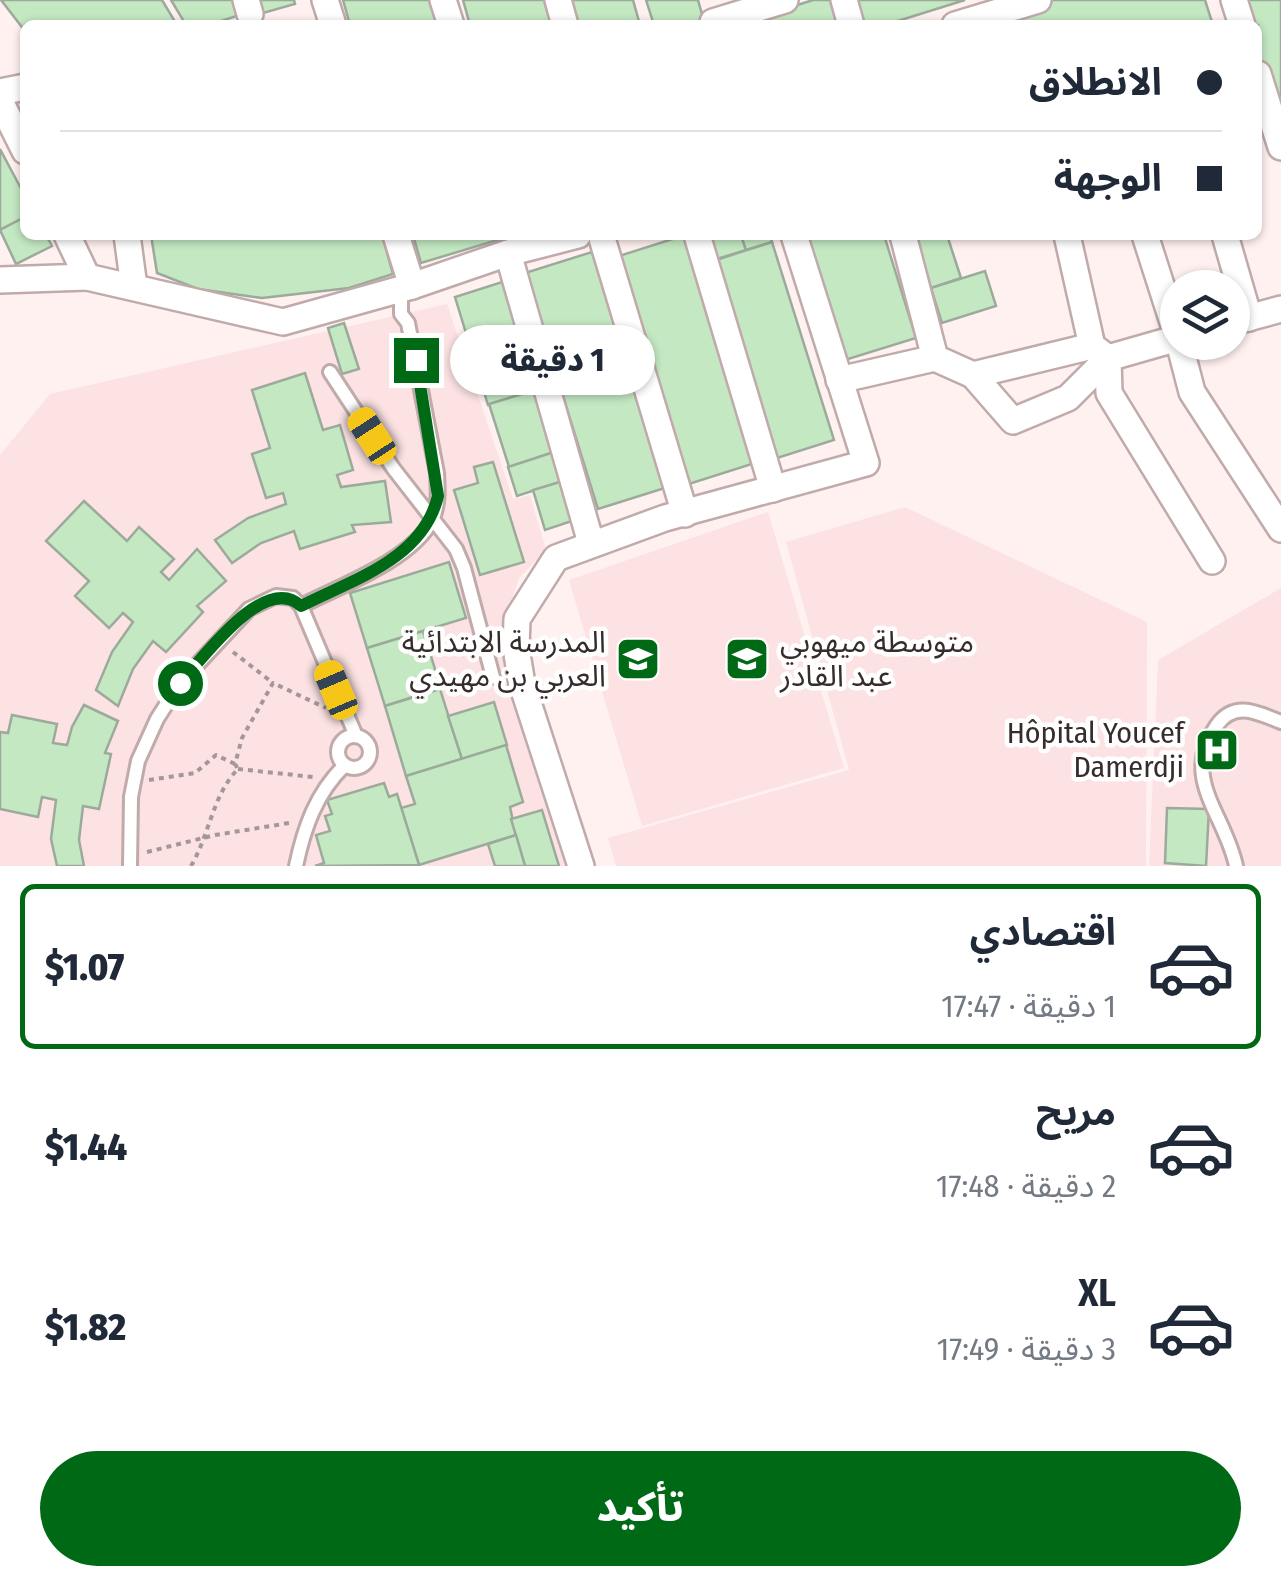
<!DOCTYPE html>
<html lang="ar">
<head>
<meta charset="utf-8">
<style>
	body { margin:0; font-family:"Fira Sans Condensed","Noto Sans Arabic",sans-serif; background:#f6f6f7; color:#1f2937; direction:rtl; height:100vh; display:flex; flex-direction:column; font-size:38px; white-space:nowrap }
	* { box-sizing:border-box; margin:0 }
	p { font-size:32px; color:#747a83 }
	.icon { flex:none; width:55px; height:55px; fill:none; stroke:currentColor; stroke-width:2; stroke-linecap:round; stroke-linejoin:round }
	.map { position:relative; height:866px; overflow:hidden; direction:ltr }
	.sheet { display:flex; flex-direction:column; background:#fff; flex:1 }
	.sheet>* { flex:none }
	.guide { position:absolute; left:20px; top:20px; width:1242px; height:220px; border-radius:15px; box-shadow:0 2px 8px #0004; direction:rtl; display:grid; align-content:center; height:220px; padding:0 40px; background:#fff }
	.controls { position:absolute; left:1160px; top:270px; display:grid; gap:20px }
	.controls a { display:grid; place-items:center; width:90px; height:90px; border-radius:50%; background:#fff; box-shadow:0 2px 8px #0004; font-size:50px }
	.end { position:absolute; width:45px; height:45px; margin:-22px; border:12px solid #006915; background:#fff; box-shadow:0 0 0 5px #fff }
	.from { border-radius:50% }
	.bubble { position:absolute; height:70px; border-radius:35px; background:#fff; box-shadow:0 2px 8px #0004; font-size:32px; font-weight:800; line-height:70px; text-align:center; direction:rtl }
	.car { position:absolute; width:30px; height:60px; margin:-30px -15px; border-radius:12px; box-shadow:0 0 8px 2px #0007; background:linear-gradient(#f5c518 24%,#345 0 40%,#f5c518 0 76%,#345 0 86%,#f5c518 0) }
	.guide b { display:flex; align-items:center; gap:35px; height:95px; font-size:38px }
	.guide b+b { border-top:2px solid #e0e1e3 }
	.guide i { width:25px; height:25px; background:#1f2937 }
	ul { padding:18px 0 0; list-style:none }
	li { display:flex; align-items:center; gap:30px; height:165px; margin:0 20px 15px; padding:0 20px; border:5px solid transparent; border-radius:15px }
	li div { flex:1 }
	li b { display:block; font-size:38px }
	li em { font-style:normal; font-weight:800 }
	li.selected { border-color:#006915 }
	li>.icon { width:90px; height:90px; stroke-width:1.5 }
	.button { display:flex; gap:20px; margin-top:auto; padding:20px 40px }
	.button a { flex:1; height:115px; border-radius:60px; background:#006915; color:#fff; font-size:40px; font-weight:800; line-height:115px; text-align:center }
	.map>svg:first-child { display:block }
	.built { fill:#fce2e2 }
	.building { fill:#c3e8c2; stroke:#9caa9b; stroke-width:2.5 }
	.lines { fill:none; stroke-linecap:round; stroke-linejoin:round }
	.service-casing { stroke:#c0aaaa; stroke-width:18 }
	.minor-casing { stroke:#c0aaaa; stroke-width:30 }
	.path { stroke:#a49897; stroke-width:4; stroke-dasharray:5 5; stroke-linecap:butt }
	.service { stroke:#fff; stroke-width:12 }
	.minor { stroke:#fff; stroke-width:25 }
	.route { stroke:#006915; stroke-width:12 }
	.labels { text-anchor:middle; stroke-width:9; stroke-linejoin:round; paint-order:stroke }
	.poi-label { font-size:30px; fill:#352c2b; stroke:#fff; text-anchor:end }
</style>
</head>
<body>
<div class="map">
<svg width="1281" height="866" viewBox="0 0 1281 866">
	<rect width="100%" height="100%" fill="#fff1f0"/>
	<g class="built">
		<polygon points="447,304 513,499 530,495 546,550 519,578 508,611 579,866 0,866 0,455 50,394"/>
		<polygon points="905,507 1147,622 1146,866 616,866 608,838 849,770 786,542"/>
		<polygon points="768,512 844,768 642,826 569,580"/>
		<polygon points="1281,588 1281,866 1149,866 1158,660"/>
	</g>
	<g class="building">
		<polygon points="1,0 162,0 177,25 25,25 25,31"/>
		<polygon points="171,0 242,0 246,13 209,25 186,25"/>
		<polygon points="251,0 294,0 295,4 256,15"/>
		<polygon points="343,0 433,0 441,25 350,25"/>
		<polygon points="463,0 549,0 556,25 470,25"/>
		<polygon points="568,0 633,0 640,25 575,25"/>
		<polygon points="646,0 698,0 705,25 654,25"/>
		<polygon points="813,0 832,0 840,25 734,25"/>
		<polygon points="851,0 965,0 885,25 858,25"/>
		<polygon points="1050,0 1205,0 1212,22 1202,25 970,25"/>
		<polygon points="1242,0 1281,0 1281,127 1258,51 1258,25 1249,25"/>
		<polygon points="0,149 25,196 25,217 0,230"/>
		<polygon points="25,217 25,235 46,235 52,246 16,264 0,230"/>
		<polygon points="151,235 382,235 393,274 349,288 262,298 198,289 157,273"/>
		<polygon points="413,235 503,235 504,238 421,263"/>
		<polygon points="685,235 755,463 689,484 619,256"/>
		<polygon points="709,235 741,235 746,250 717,259"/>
		<polygon points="741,235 770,235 772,242 746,250"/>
		<polygon points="806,235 884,235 916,338 845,360"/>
		<polygon points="915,235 947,235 961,278 931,288"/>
		<polygon points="772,242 834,440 774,459 713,261"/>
		<polygon points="592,252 665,488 598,509 525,273"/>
		<polygon points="985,271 996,306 942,323 931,288"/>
		<polygon points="502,282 535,390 488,405 455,297"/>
		<polygon points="344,323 359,369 342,374 328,328"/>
		<polygon points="305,373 323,430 340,425 353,470 337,475 341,487 385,481 391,522 352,525 355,532 300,549 294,531 261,543 232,563 215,540 248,518 286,504 283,493 266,498 252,454 270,448 252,390"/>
		<polygon points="535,390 554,452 509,467 489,404"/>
		<polygon points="554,452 563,481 517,496 508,467"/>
		<polygon points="493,462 524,562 480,575 454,490 478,483 474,467"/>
		<polygon points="563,481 575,520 545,530 533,490"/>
		<polygon points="84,501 127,541 139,527 174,559 161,572 169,580 197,549 226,581 197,606 203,612 166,652 153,641 133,669 118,706 96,690 112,652 133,622 123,613 109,628 75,596 89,581 46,541"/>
		<polygon points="449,562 466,618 367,648 350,593"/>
		<polygon points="423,631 441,688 385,706 367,648"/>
		<polygon points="440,689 462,759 406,776 385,706"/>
		<polygon points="494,702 507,745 462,759 448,716"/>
		<polygon points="84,705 118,721 105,753 111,754 99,809 83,806 79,840 84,866 57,866 51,839 56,800 42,797 38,817 0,809 0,732 8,733 12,715 57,724 53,743 67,745 72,727"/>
		<polygon points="506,745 523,802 510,807 516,835 419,865 401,808 415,804 406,776"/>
		<polygon points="384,783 389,797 397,794 419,865 315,866 324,863 316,835 330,831 325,816 332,814 327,800"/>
		<polygon points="1167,808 1209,809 1206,866 1165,863"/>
		<polygon points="542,810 559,866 525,866 511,819"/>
		<polygon points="516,835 525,866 495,866 488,844"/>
	</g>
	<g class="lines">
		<defs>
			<g id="service">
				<polyline points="330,372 393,468 456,549 464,568 493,677"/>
				<path d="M301,606C340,586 412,560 432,520C439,505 438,490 437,473L408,323L401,314V289"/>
				<circle cx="354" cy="752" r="16"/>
				<polyline points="130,866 131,797 138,761 157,719 180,683 249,609 276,596 293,598 301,606 356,736"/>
				<path d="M296,866C304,828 316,793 345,765"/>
				<path d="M1236,866C1225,813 1179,778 1217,725C1235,700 1258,713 1281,722"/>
			</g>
			<g id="minor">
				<polyline points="246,0 250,14"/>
				<polyline points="325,0 333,25"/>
				<polyline points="443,0 451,25"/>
				<polyline points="558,0 565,25"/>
				<polyline points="844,0 851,25"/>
				<polyline points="1234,0 1242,25"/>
				<polyline points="713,22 785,0"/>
				<polyline points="955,25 1038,0"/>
				<polyline points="1258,74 1281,147"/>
				<polyline points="0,92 25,87"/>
				<polyline points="0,101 25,151"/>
				<polyline points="67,235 87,277 283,322 412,286 508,253 578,235"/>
				<polyline points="127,235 134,287"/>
				<polyline points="396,235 412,286"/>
				<polyline points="601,235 685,514"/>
				<polyline points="697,235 773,489"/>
				<polyline points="903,235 935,358 973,375 1092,346"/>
				<polyline points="1067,235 1092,346 1108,358 1178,338"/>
				<polyline points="1145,235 1178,338"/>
				<polyline points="1225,235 1249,318"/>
				<polyline points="508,253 591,543"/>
				<polyline points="0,280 87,277"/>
				<polyline points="1233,322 1281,309"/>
				<polyline points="1179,342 1192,392 1281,529"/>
				<polyline points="1108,358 1109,393 1212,561"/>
				<polyline points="973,375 1013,421 1068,398 1108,358"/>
				<polyline points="839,380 935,358"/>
				<polyline points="581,866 522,684 516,648 517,619 556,558 665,518 866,463 794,235"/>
			</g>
		</defs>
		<use href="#service" class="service-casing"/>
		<use href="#minor" class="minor-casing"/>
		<g class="path">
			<polyline points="233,652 273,683"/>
			<polyline points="238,769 313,777"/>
			<polyline points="149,780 195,773 216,755 235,764"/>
			<polyline points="147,852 215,835 289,823"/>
			<path d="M191,866C209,836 213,794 238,769L235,764L242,738L273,683L326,708"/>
		</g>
		<use href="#service" class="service"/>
		<use href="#minor" class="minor"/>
	</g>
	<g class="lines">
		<path class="route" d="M180,683C204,657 265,572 301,606C354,579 423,559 438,496L416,360"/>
	</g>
	<defs>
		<symbol id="school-square" viewBox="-11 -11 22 22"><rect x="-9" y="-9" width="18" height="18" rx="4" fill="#006915" stroke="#fff"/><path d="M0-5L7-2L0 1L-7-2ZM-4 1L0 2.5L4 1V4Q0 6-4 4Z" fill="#fff"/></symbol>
		<symbol id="hospital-square" viewBox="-11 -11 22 22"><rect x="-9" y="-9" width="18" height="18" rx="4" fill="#006915" stroke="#fff"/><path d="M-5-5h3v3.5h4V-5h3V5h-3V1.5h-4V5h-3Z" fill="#fff"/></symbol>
	</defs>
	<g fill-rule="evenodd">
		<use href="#school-square" x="613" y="634" width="50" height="50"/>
		<use href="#school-square" x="722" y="634" width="50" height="50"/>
		<use href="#hospital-square" x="1192" y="725" width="50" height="50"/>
	</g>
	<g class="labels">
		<g class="poi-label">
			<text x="606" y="652">المدرسة الابتدائية<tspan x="606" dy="34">العربي بن مهيدي</tspan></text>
			<text x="780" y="652" text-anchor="start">متوسطة ميهوبي<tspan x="780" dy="34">عبد القادر</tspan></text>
			<text x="1184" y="743">Hôpital Youcef<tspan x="1184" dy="34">Damerdji</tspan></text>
		</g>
	</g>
</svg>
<div class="controls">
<a><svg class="icon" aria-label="layers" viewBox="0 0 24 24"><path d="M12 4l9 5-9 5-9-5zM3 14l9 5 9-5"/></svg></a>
</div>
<i class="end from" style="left:180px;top:683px"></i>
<i class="end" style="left:416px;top:360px"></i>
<div class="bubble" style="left:450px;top:325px;width:205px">1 دقيقة</div>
<i class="car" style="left:372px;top:436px;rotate:327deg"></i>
<i class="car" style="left:336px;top:690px;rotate:337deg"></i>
<div class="guide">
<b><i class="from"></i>الانطلاق</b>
<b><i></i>الوجهة</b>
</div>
</div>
<section class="sheet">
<ul>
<li class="selected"><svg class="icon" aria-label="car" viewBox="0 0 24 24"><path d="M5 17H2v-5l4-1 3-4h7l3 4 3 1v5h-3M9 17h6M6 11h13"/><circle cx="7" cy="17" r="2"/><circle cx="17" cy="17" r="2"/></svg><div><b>اقتصادي</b><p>1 دقيقة · 17:47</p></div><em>$1.07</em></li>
<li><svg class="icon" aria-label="car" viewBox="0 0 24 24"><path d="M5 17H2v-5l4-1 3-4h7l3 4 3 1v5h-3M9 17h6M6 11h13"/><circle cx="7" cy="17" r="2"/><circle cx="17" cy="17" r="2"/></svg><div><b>مريح</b><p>2 دقيقة · 17:48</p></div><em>$1.44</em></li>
<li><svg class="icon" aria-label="car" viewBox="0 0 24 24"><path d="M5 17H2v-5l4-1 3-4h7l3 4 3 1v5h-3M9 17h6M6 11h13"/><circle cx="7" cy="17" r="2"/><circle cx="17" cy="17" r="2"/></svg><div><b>XL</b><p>3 دقيقة · 17:49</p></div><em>$1.82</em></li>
</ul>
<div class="button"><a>تأكيد</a></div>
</section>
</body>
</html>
